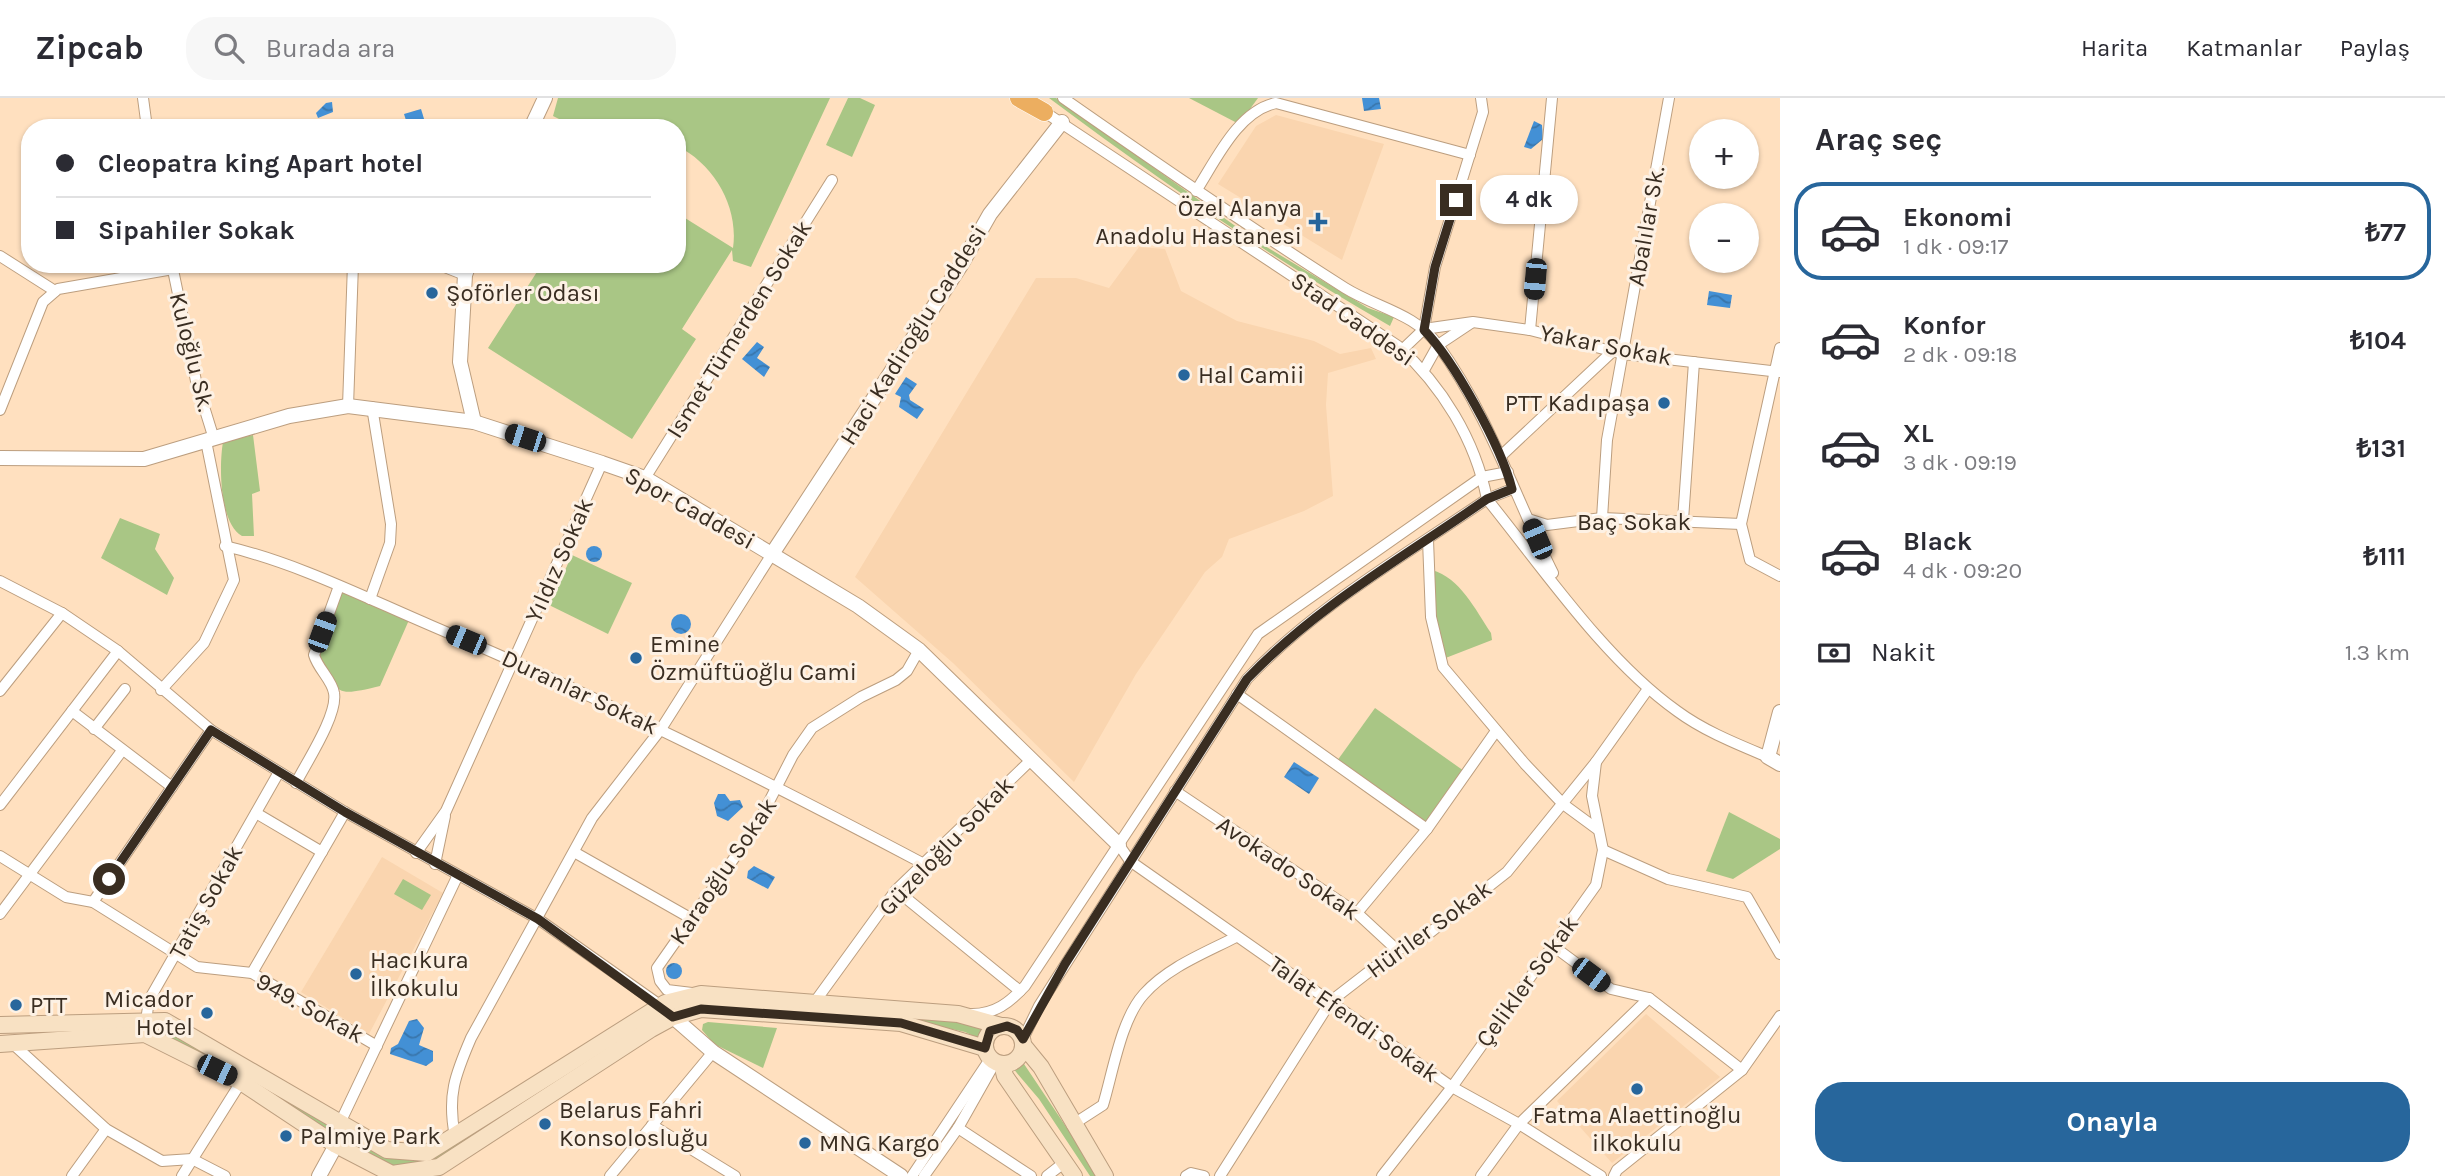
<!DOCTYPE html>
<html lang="tr">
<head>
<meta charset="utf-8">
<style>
	body { margin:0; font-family:Karla,sans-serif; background:#f7f7f7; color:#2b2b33; height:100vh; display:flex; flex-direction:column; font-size:26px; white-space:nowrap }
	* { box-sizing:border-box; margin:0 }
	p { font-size:23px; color:#7c7c81 }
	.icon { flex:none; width:38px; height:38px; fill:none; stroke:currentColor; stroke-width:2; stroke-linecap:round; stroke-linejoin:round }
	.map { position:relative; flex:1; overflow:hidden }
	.sheet { display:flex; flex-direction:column; background:#fff; width:665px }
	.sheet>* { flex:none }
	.banner { position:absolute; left:21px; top:21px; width:665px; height:154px; border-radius:28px; box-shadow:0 2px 5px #0004; display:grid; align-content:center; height:154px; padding:0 35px; background:#fff }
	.buttons { position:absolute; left:1689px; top:21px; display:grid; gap:14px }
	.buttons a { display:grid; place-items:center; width:70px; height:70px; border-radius:50%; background:#fff; box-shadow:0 2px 5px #0004; font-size:35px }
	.end { position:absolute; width:32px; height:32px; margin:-16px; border:9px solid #392d21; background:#fff; box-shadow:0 0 0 4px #fff }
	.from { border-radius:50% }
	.bubble { position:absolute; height:49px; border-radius:24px; background:#fff; box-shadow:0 2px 5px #0004; font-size:23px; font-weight:700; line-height:49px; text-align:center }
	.car { position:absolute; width:21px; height:42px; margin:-21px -10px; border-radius:9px; box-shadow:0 0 5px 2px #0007; background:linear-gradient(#222 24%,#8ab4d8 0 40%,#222 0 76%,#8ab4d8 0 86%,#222 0) }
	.banner b { display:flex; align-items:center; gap:24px; height:66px; font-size:26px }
	.banner b+b { border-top:2px solid #e1e1e2 }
	.banner i { width:18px; height:18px; background:#2b2b33 }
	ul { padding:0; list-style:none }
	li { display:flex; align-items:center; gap:21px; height:98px; margin:0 14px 10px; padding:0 21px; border:4px solid transparent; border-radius:28px }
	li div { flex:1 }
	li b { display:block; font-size:26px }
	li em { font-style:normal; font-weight:700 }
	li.current { border-color:#27669c }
	li>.icon { width:63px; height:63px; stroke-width:1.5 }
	h2 { padding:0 35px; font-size:32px; line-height:84px }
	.pay { display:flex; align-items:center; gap:18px; height:77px; padding:0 35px; font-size:26px }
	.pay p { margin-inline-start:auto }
	.action { display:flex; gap:14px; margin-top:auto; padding:14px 35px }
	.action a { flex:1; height:80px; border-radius:28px; background:#27669c; color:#fff; font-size:28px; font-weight:700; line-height:80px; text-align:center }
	header { display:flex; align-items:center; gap:42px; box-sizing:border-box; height:98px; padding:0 35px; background:#fff; border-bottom:2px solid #e1e1e2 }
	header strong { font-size:33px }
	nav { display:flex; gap:38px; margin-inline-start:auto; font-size:24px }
	.search { width:490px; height:63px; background:#f7f7f7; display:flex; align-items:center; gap:18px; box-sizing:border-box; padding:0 24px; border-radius:28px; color:#7c7c81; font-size:26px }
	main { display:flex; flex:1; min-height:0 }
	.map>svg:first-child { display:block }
	.built { fill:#fad5af }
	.park { fill:#a9c685 }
	.water { fill:url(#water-waves) }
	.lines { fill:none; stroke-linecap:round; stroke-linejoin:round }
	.minor-casing { stroke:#bc9e7f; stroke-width:12 }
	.tertiary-casing { stroke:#bc9e7f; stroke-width:16 }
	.secondary-casing { stroke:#bc9e7f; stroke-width:18 }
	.trunk-casing { stroke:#fff; stroke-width:19 }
	.minor { stroke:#fff; stroke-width:10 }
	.tertiary { stroke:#fff; stroke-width:14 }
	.secondary { stroke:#f8e1c3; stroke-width:16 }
	.trunk { stroke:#ecae60; stroke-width:18 }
	.route { stroke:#392d21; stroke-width:9 }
	.poi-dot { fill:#27669c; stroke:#fdf1e4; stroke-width:2.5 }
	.labels { text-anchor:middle; stroke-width:6; stroke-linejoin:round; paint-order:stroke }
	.poi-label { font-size:24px; fill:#392d21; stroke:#fdf1e4; text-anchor:start }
	.street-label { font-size:24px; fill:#392d21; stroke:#fdf1e4 }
</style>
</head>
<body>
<header>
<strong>Zipcab</strong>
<div class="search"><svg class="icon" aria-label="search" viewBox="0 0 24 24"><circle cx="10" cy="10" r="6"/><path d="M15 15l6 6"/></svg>Burada ara</div>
<nav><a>Harita</a><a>Katmanlar</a><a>Paylaş</a></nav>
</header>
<main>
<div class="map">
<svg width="1780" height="1078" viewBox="0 0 1780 1078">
	<defs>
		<pattern id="water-waves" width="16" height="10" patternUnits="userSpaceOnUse" patternTransform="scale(1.75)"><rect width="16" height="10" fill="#4390d5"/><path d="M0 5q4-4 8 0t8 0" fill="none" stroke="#3976ac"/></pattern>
	</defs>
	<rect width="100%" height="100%" fill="#ffe0bf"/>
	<g class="built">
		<polygon points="1276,17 1384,46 1342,162 1218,86 1256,28"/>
		<polygon points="1139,149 1165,151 1181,193 1237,223 1314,243 1340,256 1371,250 1376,261 1328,275 1326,307 1333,398 1304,413 1229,441 1222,459 1205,474 1136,576 1074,684 953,565 855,479 1036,180 1076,180 1109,190"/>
		<polygon points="382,759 443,795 369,936 301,894"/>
		<polygon points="1646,916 1720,979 1612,1065 1557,1003"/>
	</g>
	<g class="park">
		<path d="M558,0H830L751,169L733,163L732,152L682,231L696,241L632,341L488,250L542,166H677V115L733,150C739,109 714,66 677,48V30H577L553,18Z"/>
		<polygon points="848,0 860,0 875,7 852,59 826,47"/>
		<path d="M1049,0H1056L1255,142L1368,210L1394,219L1390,228C1271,160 1159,82 1049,0Z"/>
		<polygon points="1189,0 1258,0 1239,26"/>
		<path d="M253,337L260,393L252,396L254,438H242C219,425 219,367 223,344Z"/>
		<polygon points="120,420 160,436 155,451 174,480 167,497 101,460"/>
		<polygon points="572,457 632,485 608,536 549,507"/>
		<path d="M1432,472C1460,480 1475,511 1491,535L1492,542L1443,561L1433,518Z"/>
		<path d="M341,492L409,522L380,588C334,599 339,597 317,557Z"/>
		<polygon points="1375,610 1464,673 1427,726 1337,663"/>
		<polygon points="1729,714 1780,741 1780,751 1733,781 1706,773"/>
		<polygon points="403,781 431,797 422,812 394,796"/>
		<polygon points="708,902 920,918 987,928 984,943 965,934 920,924"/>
		<polygon points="654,919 438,1064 395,1070 380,1065 176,942 155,936 156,929 174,934 379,1057 415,1063 428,1059"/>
		<polygon points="708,924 777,930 763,970 714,946 702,932 703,926"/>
		<polygon points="1020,960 1099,1078 1090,1078 1039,1001 1011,968"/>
	</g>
	<g class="water">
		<polygon points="1362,0 1379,0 1381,11 1364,13"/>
		<polygon points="332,4 333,14 318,20 316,15 326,5"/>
		<polygon points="421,11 425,24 408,29 404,16"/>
		<polygon points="1534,23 1542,27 1543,41 1531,51 1524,49"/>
		<polygon points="1709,193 1732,197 1730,210 1707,207"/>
		<polygon points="757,244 764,249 757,260 770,269 764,279 742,261"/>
		<polygon points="906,279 917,286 909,297 910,302 924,311 917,321 899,309 901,299 895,296"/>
		<circle cx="594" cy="456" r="8"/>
		<circle cx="681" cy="526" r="10"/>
		<polygon points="1294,664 1319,680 1309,696 1284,679"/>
		<polygon points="718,696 725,696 730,703 740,702 743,709 728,723 717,718 714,705"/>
		<polygon points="754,768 775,779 768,791 747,780 748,773"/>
		<circle cx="674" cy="873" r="8"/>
		<polygon points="417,921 424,930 419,947 433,953 433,963 426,968 390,956 391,950 398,946 409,923"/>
	</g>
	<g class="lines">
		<defs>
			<g id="minor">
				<polyline points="143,0 147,30"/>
				<path d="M1063,0C1156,65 1249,129 1345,190C1377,210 1415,215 1438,247C1489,317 1515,399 1553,475"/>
				<path d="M1040,11L1398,248C1442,288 1475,341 1487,401C1542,469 1605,562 1677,613C1704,633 1737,646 1768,659"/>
				<path d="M1196,93C1216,62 1238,13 1276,5L1470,57"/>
				<polyline points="0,158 55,193"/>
				<polyline points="437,166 465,177"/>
				<polyline points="172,167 196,283 214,341"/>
				<polyline points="1424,231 1435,169 1483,14 1481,0"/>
				<polyline points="1530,232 1552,0"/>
				<polyline points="1780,250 1741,426 1750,462 1780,478"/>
				<polyline points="1402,252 1424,231 1473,224 1530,232 1623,256 1780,274"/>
				<polyline points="1424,272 1438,247 1471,225"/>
				<polyline points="348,308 353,166"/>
				<polyline points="0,312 43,204 58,191 173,171"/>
				<polyline points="1502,357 1613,253"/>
				<polyline points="645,380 832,82"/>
				<polyline points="1602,420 1607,342 1669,0"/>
				<polyline points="1528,421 1547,427 1602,420 1741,426"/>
				<polyline points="1683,422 1694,264"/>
				<polyline points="1428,442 1431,519 1443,569 1525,666 1563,706 1597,731"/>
				<path d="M225,448C297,465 364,499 432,528C600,599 763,681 924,766"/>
				<polyline points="0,483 62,515 118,553 211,632 345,714 538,821 664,910"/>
				<polyline points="370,501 390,445 391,426 372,309"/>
				<polyline points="161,592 204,545 234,482 206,343"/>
				<polyline points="0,593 62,515"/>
				<polyline points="1237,596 1427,731"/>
				<polyline points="72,613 172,689"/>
				<polyline points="94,631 125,591"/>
				<path d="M296,685C306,665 338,617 334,595C332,582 318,571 314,557L339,488"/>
				<polyline points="1175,693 1357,815 1397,852"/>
				<polyline points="0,707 118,553"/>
				<polyline points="256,715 322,754"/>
				<polyline points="1119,747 1130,763 1452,989 1519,1026 1601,1078"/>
				<polyline points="1603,752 1668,781 1747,799 1780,856"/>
				<polyline points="574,754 692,821"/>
				<polyline points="416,755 446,713 602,365"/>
				<polyline points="0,758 66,799 93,804 197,869 252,875 377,948"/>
				<polyline points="435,766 445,718"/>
				<polyline points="896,792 1020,893"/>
				<polyline points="93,804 211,632"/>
				<polyline points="1357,815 1427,731 1496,633"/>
				<polyline points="0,816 121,654"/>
				<polyline points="1553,848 1611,891 1649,900 1742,972"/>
				<polyline points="252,875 345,714"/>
				<polyline points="692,895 667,892 660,883 657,870 756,729 793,657 812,630 861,599 896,582 907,573 919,552"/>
				<polyline points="814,905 896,792 1031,662"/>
				<path d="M972,916C995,916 1009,905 1025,888L1258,536L1482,379L1508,374"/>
				<polyline points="145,930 149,902 279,674"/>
				<path d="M1023,941L1039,908L1247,581C1316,508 1404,458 1487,401L1512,391"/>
				<polyline points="13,946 106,1031 162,1063 192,1061 225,1078"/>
				<polyline points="340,1025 457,779"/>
				<polyline points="652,1027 735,1078"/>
				<path d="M1072,1027L1103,1007C1113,974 1121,921 1144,896C1168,869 1205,855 1236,839"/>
				<polyline points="958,1030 1031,1078"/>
				<path d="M455,1038C447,998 455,977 471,940L592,720L661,631L772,456"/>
				<polyline points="72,1078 106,1031"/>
				<polyline points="182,1078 241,984"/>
				<polyline points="610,1078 713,954"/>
				<polyline points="912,1078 990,961"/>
				<polyline points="924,1078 958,1030 993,968"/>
				<polyline points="1047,1078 1065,1064"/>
				<polyline points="1186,1078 1191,1075 1204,1078"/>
				<polyline points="1220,1078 1331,903 1397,852 1418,844 1507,774 1596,664 1648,591"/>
				<polyline points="1382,1078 1452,989 1596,787 1603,752 1592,698 1596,664"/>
				<polyline points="1481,1078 1519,1026 1649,900"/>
				<polyline points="1614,1078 1617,1072 1742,972 1780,918"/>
			</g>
			<g id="tertiary">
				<polyline points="531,30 545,0"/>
				<polyline points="469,166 465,177 460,264 474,324"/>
				<polyline points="0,360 144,361 289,318 348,308 474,324 602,365 645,380 858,508 919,552 1119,747"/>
				<polyline points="772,456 961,167 990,116 1062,24"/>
				<polyline points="1780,614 1768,659 1780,666"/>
				<polyline points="673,919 713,954 901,1078"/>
				<polyline points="319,1078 336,1047"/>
			</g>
			<g id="secondary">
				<polyline points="0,927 165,923 387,1052 427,1055 665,905 701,896 958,916 1001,928"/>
				<circle cx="1004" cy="947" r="19"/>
				<polyline points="0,946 145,936 241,984 336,1047 392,1076 439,1069 651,931 673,919 701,911 901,925 985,950"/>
				<polyline points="1023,947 1041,969 1105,1078"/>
				<polyline points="1002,966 1005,978 1074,1078"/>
			</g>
			<polyline id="trunk" points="1019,0 1044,14"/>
		</defs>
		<use href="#minor" class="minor-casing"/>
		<use href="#tertiary" class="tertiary-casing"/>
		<use href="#secondary" class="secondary-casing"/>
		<use href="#trunk" class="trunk-casing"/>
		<use href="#minor" class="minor"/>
		<use href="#tertiary" class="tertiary"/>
		<use href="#secondary" class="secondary"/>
		<use href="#trunk" class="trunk"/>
	</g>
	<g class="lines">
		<path class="route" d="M109,781L211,632L345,714L538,821L673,919L701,911L901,925L985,950L990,933L1007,928L1017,932L1023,941L1065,866L1247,581C1317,508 1404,459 1487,401L1512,391C1501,348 1454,263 1424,232L1435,169L1456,102"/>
	</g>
	<g class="poi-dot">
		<path d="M1314.5 113.5h7v7h7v7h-7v7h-7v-7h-7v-7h7z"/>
		<circle cx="432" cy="195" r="7"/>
		<circle cx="1184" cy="277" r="7"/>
		<circle cx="1664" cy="305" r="7"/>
		<circle cx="636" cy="560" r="7"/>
		<circle cx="356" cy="876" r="7"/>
		<circle cx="16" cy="907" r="7"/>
		<circle cx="207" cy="915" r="7"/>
		<circle cx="1637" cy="991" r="7"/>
		<circle cx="545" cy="1026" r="7"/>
		<circle cx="286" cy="1038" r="7"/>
		<circle cx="805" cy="1045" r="7"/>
	</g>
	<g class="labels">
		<g class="poi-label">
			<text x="1302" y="118" text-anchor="end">Özel Alanya<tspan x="1302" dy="28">Anadolu Hastanesi</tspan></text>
			<text x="446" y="203">Şoförler Odası</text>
			<text x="1198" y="285">Hal Camii</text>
			<text x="1650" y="313" text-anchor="end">PTT Kadıpaşa</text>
			<text x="650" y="554">Emine<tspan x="650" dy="28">Özmüftüoğlu Cami</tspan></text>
			<text x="370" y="870">Hacıkura<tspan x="370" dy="28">İlkokulu</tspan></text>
			<text x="193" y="909" text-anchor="end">Micador<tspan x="193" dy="28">Hotel</tspan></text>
			<text x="30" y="915">PTT</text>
			<text x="559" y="1020">Belarus Fahri<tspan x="559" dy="28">Konsolosluğu</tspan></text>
			<text x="1637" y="1025" text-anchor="middle">Fatma Alaettinoğlu<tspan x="1637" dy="28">ilkokulu</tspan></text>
			<text x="300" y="1046">Palmiye Park</text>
			<text x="819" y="1053">MNG Kargo</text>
		</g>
		<g class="street-label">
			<text transform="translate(1646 128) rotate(-80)" y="8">Abalılar Sk.</text>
			<text transform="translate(1353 221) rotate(35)" y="8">Stad Caddesi</text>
			<text transform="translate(739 231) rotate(-58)" y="8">Ismet Tümerden Sokak</text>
			<text transform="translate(913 237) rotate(-58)" y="8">Haci Kadiroğlu Caddesi</text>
			<text transform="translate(1606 247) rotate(11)" y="8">Yakar Sokak</text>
			<text transform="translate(192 254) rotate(76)" y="8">Kuloğlu Sk.</text>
			<text transform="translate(690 410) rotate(29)" y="8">Spor Caddesi</text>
			<text x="1634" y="432">Baç Sokak</text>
			<text transform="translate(559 462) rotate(-66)" y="8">Yıldız Sokak</text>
			<text transform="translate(580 594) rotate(25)" y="8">Duranlar Sokak</text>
			<text transform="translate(946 748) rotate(-46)" y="8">Güzeloğlu Sokak</text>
			<text transform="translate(1288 770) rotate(34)" y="8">Avokado Sokak</text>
			<text transform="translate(723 773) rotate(-56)" y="8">Karaoğlu Sokak</text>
			<text transform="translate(206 804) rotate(-61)" y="8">Tatiş Sokak</text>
			<text transform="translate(1429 831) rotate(-36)" y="8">Hüriler Sokak</text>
			<text transform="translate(1527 883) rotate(-54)" y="8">Çelikler Sokak</text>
			<text transform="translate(310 910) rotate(29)" y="8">949. Sokak</text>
			<text transform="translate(1354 921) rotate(35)" y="8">Talat Efendi Sokak</text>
		</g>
	</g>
</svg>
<div class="buttons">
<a>+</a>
<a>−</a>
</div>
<i class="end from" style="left:109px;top:781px"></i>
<i class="end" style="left:1456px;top:102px"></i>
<div class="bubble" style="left:1480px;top:77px;width:98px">4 dk</div>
<i class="car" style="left:1535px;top:181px;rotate:185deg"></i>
<i class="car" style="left:525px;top:340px;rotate:288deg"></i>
<i class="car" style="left:1537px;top:441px;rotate:337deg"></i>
<i class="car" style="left:322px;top:534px;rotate:20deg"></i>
<i class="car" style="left:466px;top:542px;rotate:293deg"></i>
<i class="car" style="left:1591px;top:877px;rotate:127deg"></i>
<i class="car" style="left:217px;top:972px;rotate:116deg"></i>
<div class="banner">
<b><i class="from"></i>Cleopatra king Apart hotel</b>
<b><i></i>Sipahiler Sokak</b>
</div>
</div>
<section class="sheet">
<h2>Araç seç</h2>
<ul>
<li class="current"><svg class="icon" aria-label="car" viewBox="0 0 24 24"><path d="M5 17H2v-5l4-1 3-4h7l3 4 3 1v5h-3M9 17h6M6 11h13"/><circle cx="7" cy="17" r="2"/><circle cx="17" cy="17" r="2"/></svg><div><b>Ekonomi</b><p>1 dk · 09:17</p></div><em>₺77</em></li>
<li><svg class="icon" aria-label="car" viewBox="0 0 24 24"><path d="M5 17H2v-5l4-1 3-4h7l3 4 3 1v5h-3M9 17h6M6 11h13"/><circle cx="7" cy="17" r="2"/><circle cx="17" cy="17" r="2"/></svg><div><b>Konfor</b><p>2 dk · 09:18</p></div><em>₺104</em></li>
<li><svg class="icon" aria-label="car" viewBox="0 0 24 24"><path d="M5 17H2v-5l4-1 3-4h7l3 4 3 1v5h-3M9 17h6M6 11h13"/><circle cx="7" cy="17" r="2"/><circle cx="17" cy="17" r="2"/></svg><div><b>XL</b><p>3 dk · 09:19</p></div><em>₺131</em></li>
<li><svg class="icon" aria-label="car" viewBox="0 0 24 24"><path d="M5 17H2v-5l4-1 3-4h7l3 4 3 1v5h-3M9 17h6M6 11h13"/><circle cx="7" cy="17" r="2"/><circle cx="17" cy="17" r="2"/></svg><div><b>Black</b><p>4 dk · 09:20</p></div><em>₺111</em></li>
</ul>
<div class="pay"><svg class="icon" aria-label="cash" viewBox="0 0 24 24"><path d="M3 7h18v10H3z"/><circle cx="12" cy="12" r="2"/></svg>Nakit<p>1.3 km</p></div>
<div class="action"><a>Onayla</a></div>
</section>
</main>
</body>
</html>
